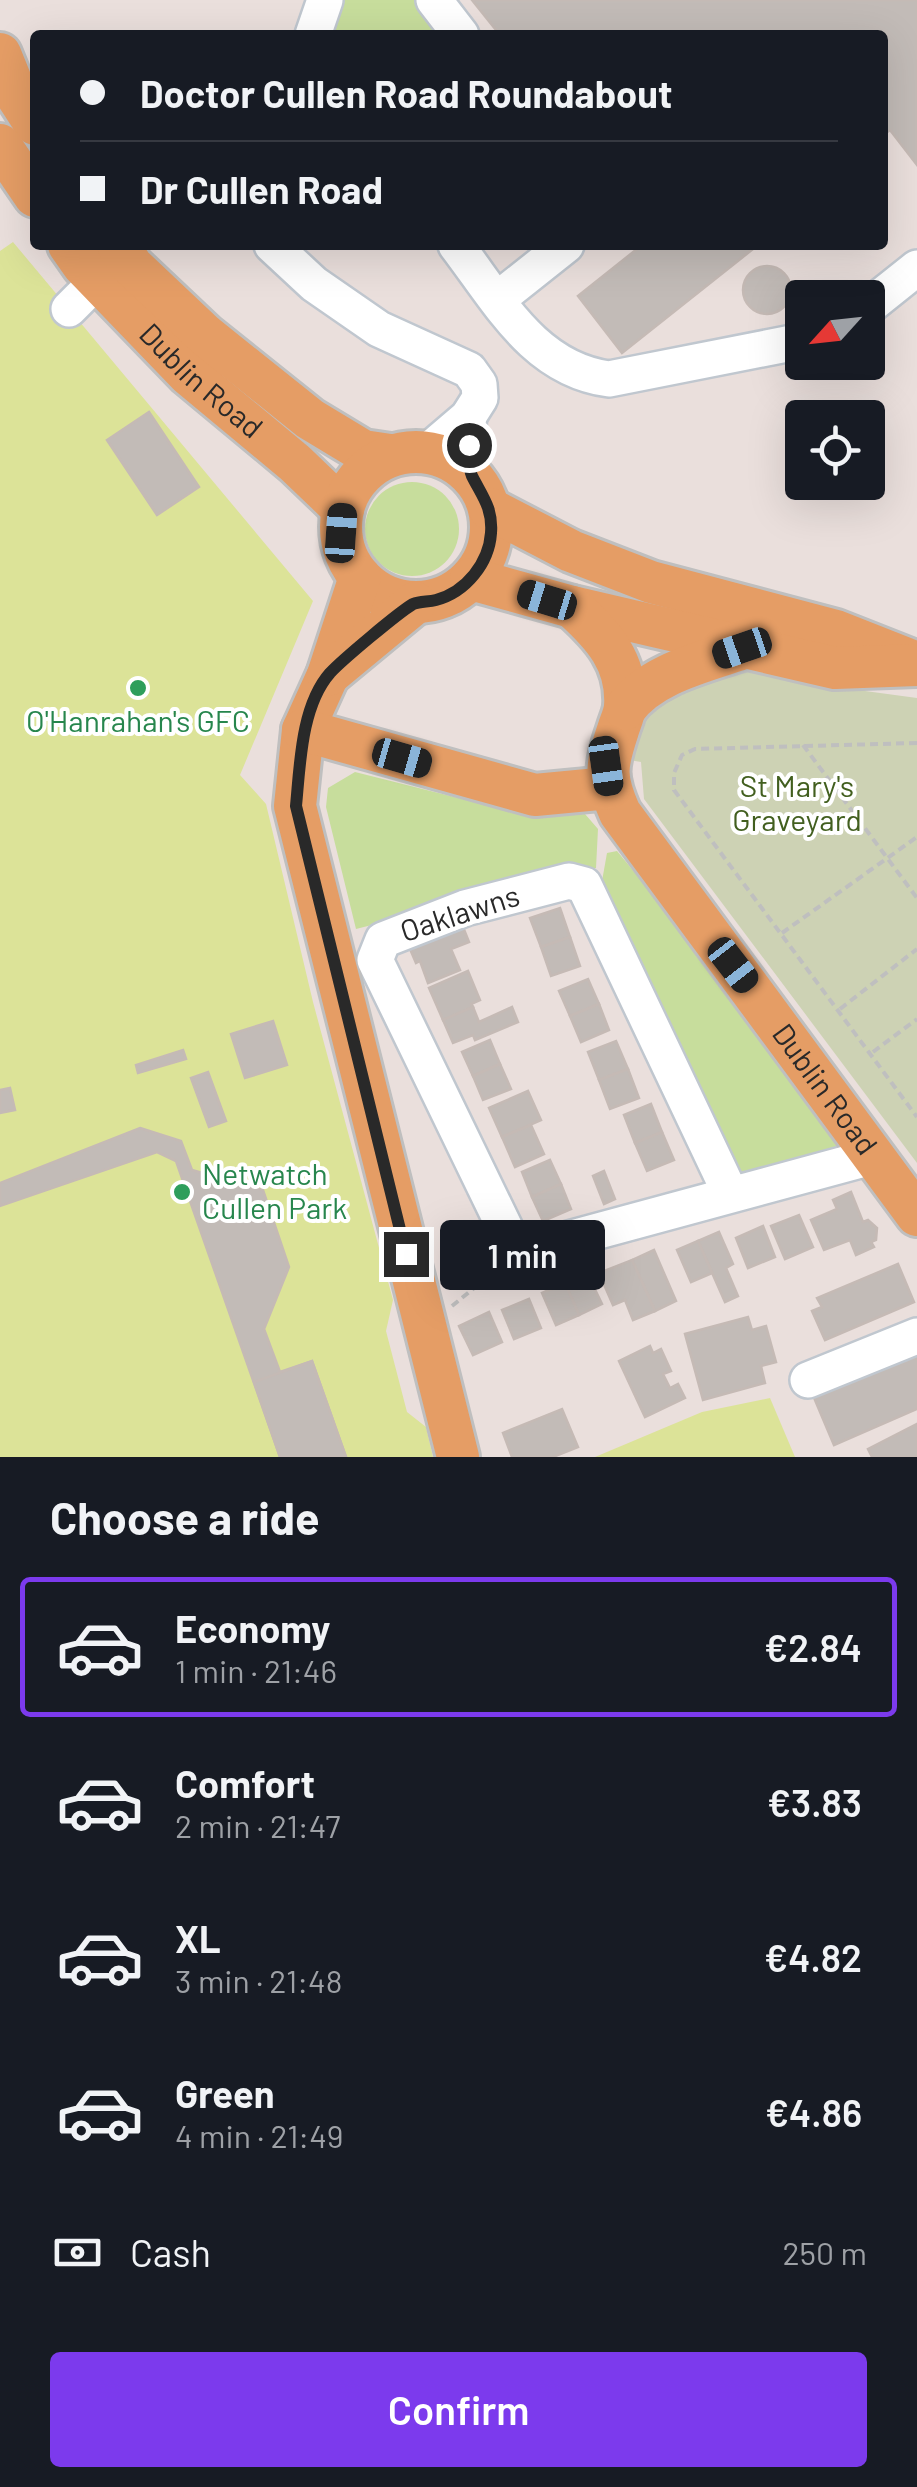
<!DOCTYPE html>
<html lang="en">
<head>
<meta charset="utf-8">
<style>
	body { margin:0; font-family:Barlow,sans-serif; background:#20242c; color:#f1f3f6; height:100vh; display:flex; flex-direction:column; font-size:38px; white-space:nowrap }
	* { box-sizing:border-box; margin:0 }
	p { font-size:32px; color:#9ea1a6 }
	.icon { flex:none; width:55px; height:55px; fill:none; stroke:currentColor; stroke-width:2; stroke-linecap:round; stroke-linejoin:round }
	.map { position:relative; height:1457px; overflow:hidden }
	.side { display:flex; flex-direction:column; background:#171b24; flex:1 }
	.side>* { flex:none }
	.banner { position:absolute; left:30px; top:30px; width:858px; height:220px; border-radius:10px; box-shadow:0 10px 40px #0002; display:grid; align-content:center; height:220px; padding:0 50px; background:#171b24 }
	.needle { width:65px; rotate:243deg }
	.controls { position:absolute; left:785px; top:280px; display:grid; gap:20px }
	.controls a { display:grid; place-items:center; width:100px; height:100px; border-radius:10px; background:#171b24; box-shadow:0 10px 40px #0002; font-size:50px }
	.end { position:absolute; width:45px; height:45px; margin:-22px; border:12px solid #292929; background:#fff; box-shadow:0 0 0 5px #fff }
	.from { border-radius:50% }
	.bubble { position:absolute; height:70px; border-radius:10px; background:#171b24; box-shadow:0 10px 40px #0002; font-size:32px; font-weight:600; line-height:70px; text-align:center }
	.car { position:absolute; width:30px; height:60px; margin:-30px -15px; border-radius:12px; box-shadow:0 0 8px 2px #0007; background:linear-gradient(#222 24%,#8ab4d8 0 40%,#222 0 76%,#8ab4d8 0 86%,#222 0) }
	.banner b { display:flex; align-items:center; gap:35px; height:95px; font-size:38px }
	.banner b+b { border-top:2px solid #363941 }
	.banner i { width:25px; height:25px; background:#f1f3f6 }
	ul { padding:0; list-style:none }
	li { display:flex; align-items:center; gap:30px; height:140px; margin:0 20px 15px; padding:0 30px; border:5px solid transparent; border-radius:10px }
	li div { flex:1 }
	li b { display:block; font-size:38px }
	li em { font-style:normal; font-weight:600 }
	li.on { border-color:#7c3aed }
	li>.icon { width:90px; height:90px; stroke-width:1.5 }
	h2 { padding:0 50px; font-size:45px; line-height:120px }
	.pay { display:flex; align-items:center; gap:25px; height:110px; padding:0 50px; font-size:38px }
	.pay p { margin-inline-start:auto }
	.action { display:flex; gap:20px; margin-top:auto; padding:20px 50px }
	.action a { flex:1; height:115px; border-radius:10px; background:#7c3aed; color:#fff; font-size:40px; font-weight:600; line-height:115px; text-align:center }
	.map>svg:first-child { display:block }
	.green { fill:#c7dd9c }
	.cemetery { fill:#cdd2b4 }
	.pitch { fill:#dce398 }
	.building { fill:#c2bbb7; stroke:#c5bab5; stroke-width:2.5 }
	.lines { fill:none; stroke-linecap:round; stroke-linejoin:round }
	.minor-casing { stroke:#c0c7cf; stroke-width:40 }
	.major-casing { stroke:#bfbfbf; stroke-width:48 }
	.path { stroke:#bfbfbf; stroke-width:4; stroke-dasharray:8 5; stroke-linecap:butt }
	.minor { stroke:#fff; stroke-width:35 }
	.major { stroke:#e59d65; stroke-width:42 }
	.route { stroke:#292929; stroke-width:12 }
	.leisure-dot { fill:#2e9e5b; stroke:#fff; stroke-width:4 }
	.labels { text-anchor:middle; stroke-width:8; stroke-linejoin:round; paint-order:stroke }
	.street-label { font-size:30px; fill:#292929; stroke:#fff }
	.leisure-label { font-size:30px; fill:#27864d; stroke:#fff }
	.park-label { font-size:30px; fill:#425f1f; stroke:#fff }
</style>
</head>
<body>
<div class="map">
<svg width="917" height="1457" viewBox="0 0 917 1457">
	<rect width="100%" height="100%" fill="#eadfdc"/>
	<g class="green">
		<polygon points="336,0 420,0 447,35 323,35"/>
		<circle cx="412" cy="529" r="47"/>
		<polygon points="355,772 530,816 585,814 598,829 596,868 356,929 326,807 328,788"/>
		<polygon points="617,851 673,919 838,1143 833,1156 739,1175 599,898 607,853"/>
	</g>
	<polygon class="cemetery" points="748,665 806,683 917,698 917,1163 644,799 641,762 629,760 647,702"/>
	<g class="pitch">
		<polygon points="13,242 313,601 240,775 266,804 313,1002 393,1300 386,1331 407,1412 426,1427 433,1457 0,1457 0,251"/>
		<polygon points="770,1398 795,1457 595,1457 702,1412"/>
	</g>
	<g class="building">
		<polygon points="472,0 917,0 917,165 890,130 882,136 882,35 500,35"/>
		<polygon points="642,245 758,245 622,353 578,296"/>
		<circle cx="767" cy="290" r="24"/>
		<polygon points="149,412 199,487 157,515 107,440"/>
		<polygon points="560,908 570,937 541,947 530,918"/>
		<polygon points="463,927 469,942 451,949 460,970 428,983 420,961 416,963 410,949"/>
		<polygon points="570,937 580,966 551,976 541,947"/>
		<polygon points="468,971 480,1000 471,1004 473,1007 443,1020 429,988"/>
		<polygon points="588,979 599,1004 570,1016 559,991"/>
		<polygon points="599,1004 609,1030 581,1042 570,1016"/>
		<polygon points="473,1007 479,1022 512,1007 518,1022 475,1040 473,1035 453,1043 443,1020"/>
		<polygon points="273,1021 287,1065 245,1078 231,1034"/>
		<polygon points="490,1040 500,1064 473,1076 462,1052"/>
		<polygon points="616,1041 628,1069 599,1080 588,1052"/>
		<polygon points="183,1050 186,1059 138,1073 136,1065"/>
		<polygon points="500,1064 511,1089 483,1100 473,1076"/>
		<polygon points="628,1069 639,1098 610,1109 599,1080"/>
		<polygon points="208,1072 226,1121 209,1127 191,1078"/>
		<polygon points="10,1088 15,1110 0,1113 0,1090"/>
		<polygon points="528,1091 541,1120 502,1137 489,1108"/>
		<polygon points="651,1104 662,1132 635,1143 624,1115"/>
		<polygon points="531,1125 544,1154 515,1167 502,1137"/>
		<polygon points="140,1128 181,1141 192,1170 263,1190 289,1267 264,1329 280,1372 312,1361 346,1457 280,1457 176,1161 157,1152 0,1206 0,1183"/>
		<polygon points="662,1132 674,1160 647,1171 635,1143"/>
		<polygon points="550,1160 561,1184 532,1197 522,1172"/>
		<polygon points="604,1171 615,1199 604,1204 593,1176"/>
		<polygon points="561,1184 571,1209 543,1221 532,1197"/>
		<polygon points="851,1192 863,1222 868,1220 877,1228 876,1240 871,1242 874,1247 856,1255 850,1240 824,1250 811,1220 837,1209 833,1200"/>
		<polygon points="799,1215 813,1247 785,1259 771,1226"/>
		<polygon points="763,1226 775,1257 748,1268 736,1238"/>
		<polygon points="719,1232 733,1264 726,1268 738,1296 725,1302 698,1241"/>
		<polygon points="698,1241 712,1273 691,1282 677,1250"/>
		<polygon points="654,1250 676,1301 655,1311 632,1260"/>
		<polygon points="632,1260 655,1311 633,1320 625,1300 613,1305 599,1273"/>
		<polygon points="898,1264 914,1302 825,1340 812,1311 822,1307 817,1298"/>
		<polygon points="587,1273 602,1304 579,1315 565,1283"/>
		<polygon points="565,1283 579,1315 556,1325 542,1293"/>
		<polygon points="529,1299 541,1328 514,1339 502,1310"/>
		<polygon points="489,1312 502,1342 473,1355 459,1326"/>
		<polygon points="748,1317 752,1330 766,1326 776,1362 761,1366 765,1383 703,1400 685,1334"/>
		<polygon points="650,1346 653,1353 661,1349 671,1371 663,1374 670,1388 678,1384 685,1398 645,1417 619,1361"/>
		<polygon points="917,1348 917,1409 834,1445 812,1393"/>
		<polygon points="312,1361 346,1457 280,1457 254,1382"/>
		<polygon points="562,1409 578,1447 553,1457 512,1457 503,1433"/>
		<polygon points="917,1424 917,1457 872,1457 868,1449"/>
	</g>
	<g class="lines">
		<defs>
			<g id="minor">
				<polyline points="434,0 461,35"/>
				<polyline points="313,35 325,0"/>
				<polyline points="272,245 314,284 379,329 469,370 479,384 480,398 468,417 427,452"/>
				<path d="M456,245C499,301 534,369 609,379L802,341"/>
				<polyline points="498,299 566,245"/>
				<polyline points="868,307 917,268"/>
				<polyline points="69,309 97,281"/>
				<polyline points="468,417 470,473"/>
				<polyline points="730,1193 584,885 569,881 465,908 383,940 375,960 517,1253 875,1156"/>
				<polyline points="808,1380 917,1336"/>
			</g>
			<g id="major">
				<polyline points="0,54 17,96 35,124"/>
				<polyline points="0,145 35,196"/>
				<path id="s1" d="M69,245L83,265L188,374L295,463L343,509"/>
				<polyline points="118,245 132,266 205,335 310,419 363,451 390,455"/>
				<circle cx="416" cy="527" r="75"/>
				<polyline points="490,509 571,551 651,582 836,631 907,659"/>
				<polyline points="360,577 328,675 303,730 295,806 458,1457"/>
				<polyline points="471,579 572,607 835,668 917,665"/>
				<path id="s2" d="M572,607C603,635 628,662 625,707C624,715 620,723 618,730C606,766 604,777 620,813L917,1215"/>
				<polyline points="328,675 415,603"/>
				<path d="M625,709C650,674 703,662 741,649"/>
				<polyline points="303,730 535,795 609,788"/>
			</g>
		</defs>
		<use href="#minor" class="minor-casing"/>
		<use href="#major" class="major-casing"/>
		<g class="path">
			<polyline points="917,743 695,749 682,755 674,773 674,790 917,1117"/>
			<polyline points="803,745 917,898"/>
			<polyline points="782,933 917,837"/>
			<polyline points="840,1009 917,949"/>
			<polyline points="873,1052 917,1019"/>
			<polyline points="452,1306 495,1271"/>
		</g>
		<use href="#minor" class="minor"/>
		<use href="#major" class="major"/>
	</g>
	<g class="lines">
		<path class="route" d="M406,1254L296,806C300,765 301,706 330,673C342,660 398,613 413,604C420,601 428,602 436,600C466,592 489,563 491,533C493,508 482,496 472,476C468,467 469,455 469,445"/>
	</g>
	<g class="leisure-dot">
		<circle cx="138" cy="688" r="10"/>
		<circle cx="182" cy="1192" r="10"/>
	</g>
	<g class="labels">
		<g class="street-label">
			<text dy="10" stroke="none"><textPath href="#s1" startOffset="190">Dublin Road</textPath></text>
			<text transform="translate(460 914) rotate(-18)" y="10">Oaklawns</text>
			<text dy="10" stroke="none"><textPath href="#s2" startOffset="572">Dublin Road</textPath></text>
		</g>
		<g class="leisure-label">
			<text x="138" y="732">O'Hanrahan's GFC</text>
			<text x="202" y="1185" text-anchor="start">Netwatch<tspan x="202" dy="34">Cullen Park</tspan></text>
		</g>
		<g class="park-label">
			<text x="797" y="797">St Mary's<tspan x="797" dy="34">Graveyard</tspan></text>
		</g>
	</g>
</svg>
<div class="controls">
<a><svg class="needle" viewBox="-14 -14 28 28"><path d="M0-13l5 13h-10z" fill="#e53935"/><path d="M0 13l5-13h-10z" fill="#9ea1a6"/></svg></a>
<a><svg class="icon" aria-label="locate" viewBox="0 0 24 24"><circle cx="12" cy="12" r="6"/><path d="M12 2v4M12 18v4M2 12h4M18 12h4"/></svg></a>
</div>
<i class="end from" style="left:469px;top:445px"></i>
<i class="end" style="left:406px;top:1254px"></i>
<div class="bubble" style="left:440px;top:1220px;width:165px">1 min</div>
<i class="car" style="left:341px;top:533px;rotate:4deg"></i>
<i class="car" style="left:547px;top:600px;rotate:287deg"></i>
<i class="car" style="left:742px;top:648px;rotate:251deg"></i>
<i class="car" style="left:402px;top:758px;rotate:106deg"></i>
<i class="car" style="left:606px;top:766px;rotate:172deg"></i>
<i class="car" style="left:733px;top:965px;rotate:142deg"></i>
<div class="banner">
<b><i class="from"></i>Doctor Cullen Road Roundabout</b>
<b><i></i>Dr Cullen Road</b>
</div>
</div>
<section class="side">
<h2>Choose a ride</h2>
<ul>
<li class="on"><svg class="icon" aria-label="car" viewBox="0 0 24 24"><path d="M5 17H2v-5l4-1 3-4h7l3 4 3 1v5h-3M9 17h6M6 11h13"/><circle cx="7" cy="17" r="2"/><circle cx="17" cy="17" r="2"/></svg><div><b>Economy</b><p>1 min · 21:46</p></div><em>€2.84</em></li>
<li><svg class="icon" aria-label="car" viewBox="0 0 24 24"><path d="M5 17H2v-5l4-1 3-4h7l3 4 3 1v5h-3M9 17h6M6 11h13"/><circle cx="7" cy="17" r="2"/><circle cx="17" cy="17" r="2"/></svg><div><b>Comfort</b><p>2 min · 21:47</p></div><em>€3.83</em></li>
<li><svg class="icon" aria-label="car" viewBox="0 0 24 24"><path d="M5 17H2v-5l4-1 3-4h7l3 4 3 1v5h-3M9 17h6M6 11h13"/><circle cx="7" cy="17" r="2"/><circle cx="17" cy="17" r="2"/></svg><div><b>XL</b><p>3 min · 21:48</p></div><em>€4.82</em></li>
<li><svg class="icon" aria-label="car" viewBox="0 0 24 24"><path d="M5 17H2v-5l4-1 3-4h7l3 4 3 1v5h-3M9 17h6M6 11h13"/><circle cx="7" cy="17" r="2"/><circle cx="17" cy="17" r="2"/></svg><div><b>Green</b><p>4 min · 21:49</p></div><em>€4.86</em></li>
</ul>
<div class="pay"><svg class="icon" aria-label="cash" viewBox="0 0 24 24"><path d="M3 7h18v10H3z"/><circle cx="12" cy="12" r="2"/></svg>Cash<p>250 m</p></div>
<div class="action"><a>Confirm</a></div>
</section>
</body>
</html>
